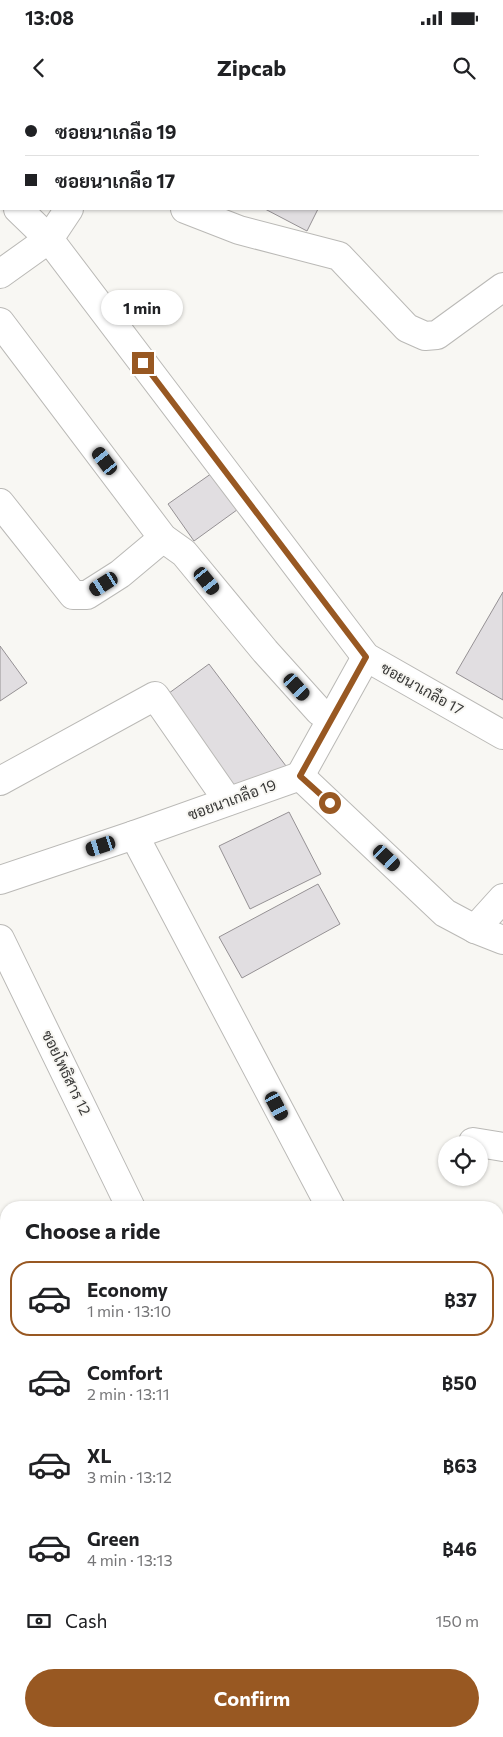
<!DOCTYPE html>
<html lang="en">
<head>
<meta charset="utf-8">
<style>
	body { margin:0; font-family:Commissioner,Sarabun,sans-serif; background:#f6f6f6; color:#202124; height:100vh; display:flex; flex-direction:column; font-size:19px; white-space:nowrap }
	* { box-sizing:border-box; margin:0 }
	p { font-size:16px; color:#757577 }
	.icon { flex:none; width:28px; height:28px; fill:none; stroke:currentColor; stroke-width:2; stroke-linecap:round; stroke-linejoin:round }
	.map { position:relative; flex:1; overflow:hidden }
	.details { position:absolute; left:0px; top:1101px; width:504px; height:536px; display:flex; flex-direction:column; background:#fff; border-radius:20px 20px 0 0; box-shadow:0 1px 4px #0004 }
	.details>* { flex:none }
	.banner { position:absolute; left:0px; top:0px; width:504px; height:110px; box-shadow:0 1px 4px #0004; display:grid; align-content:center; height:110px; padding:0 25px; background:#fff }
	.buttons { position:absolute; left:438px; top:1036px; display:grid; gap:10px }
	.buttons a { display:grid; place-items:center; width:50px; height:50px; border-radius:50%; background:#fff; box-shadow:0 1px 4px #0004; font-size:25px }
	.end { position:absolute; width:22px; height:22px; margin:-11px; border:6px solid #985822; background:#fff; box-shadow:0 0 0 2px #fff }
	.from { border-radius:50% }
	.bubble { position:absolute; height:35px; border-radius:18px; background:#fff; box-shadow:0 1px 4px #0004; font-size:16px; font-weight:700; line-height:35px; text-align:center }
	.car { position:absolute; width:15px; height:30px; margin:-15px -8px; border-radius:6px; box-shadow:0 0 4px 1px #0007; background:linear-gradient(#222 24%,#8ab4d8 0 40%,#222 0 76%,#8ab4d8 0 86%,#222 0) }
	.banner b { display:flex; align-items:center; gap:18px; height:48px; font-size:19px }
	.banner b+b { border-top:1px solid #e0e0e0 }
	.banner i { width:12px; height:12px; background:#202124 }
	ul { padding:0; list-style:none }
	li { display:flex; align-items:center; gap:15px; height:75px; margin:0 10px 8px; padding:0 15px; border:2px solid transparent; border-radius:20px }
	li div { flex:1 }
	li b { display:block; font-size:19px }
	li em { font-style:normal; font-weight:700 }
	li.current { border-color:#985822 }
	li>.icon { width:45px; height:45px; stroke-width:1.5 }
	h2 { padding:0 25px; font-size:22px; line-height:60px }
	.pay { display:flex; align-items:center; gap:12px; height:55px; padding:0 25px; font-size:19px }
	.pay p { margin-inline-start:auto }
	.button { display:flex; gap:10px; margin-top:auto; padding:10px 25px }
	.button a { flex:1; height:58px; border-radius:30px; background:#985822; color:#fff; font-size:20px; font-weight:700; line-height:58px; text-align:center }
	.status { display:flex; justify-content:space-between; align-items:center; height:35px; padding:0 25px; background:#fff; direction:ltr }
	.status svg { height:14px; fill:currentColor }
	header { display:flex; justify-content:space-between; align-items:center; height:65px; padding:0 25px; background:#fff; font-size:22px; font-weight:700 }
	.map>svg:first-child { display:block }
	.building { fill:#e1dee1; stroke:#959194 }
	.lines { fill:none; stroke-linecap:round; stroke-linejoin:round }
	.lane-casing { stroke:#bab9b6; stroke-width:18 }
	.street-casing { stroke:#bab9b6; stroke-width:30 }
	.lane { stroke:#fff; stroke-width:15 }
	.street { stroke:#fff; stroke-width:28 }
	.route { stroke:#985822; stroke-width:6 }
	.labels { text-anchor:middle; stroke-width:4; stroke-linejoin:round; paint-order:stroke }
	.street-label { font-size:15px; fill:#393938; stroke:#f8f7f3 }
</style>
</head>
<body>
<div class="status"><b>13:08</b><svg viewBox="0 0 49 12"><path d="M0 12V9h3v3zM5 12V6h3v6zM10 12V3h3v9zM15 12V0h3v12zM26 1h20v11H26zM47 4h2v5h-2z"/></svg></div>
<header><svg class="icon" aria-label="back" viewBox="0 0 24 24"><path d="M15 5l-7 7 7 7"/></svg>Zipcab<svg class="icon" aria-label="search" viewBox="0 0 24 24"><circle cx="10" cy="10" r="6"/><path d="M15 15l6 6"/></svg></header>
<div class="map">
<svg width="503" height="1637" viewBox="0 0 503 1637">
	<rect width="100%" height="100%" fill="#f8f7f3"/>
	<g class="building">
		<polygon points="265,109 318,109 307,131"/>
		<polygon points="215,371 241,407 194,441 168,404"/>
		<polygon points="503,492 503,600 456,573"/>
		<polygon points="0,546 27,583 0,601"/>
		<polygon points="209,564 286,666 233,688 165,596"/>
		<polygon points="289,712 321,774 250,809 219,746"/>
		<polygon points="318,784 340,824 242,878 219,837"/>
		<polygon points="115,1631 188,1631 182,1637 110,1637"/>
		<polygon points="425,1631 464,1631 462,1637 423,1637"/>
	</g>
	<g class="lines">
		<defs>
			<g id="lane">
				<polyline points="0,1300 6,1297"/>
				<polyline points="498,1606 503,1582"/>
				<polyline points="490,1637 492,1631"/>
			</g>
			<g id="street">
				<polyline points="107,0 107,1"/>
				<polyline points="0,92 1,93"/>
				<polyline points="18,109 49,139 366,557 503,635"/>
				<polyline points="185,109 239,130 339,156 407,228 425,236 437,235 503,187"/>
				<polyline points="0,174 49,139 69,109"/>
				<polyline points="0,222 163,438 184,453 265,551 319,611 331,619"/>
				<polyline points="0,403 73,495 87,495 120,474 163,438"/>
				<polyline points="300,676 366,557"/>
				<polyline points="0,681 155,596 228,701"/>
				<polyline points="134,735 331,1108"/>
				<polyline points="0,780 134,735 300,676 445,813 475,829 503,840"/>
				<polyline points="475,829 503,798"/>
				<polyline points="0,839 131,1108"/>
				<polyline points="473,1042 503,1047"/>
				<polyline points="498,1274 503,1274"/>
				<polyline points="498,1390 503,1389"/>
				<polyline points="0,1402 6,1402"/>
				<polyline points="498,1531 503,1530"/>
				<polyline points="0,1598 6,1599"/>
			</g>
		</defs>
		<use href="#lane" class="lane-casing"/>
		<use href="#street" class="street-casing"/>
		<use href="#lane" class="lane"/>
		<use href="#street" class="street"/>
	</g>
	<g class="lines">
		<polyline class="route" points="143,263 366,557 300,676 330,703"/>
	</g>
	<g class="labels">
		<g class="street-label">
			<text transform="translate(422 589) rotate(29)" y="5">ซอยนาเกลือ 17</text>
			<text transform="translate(232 700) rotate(-20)" y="5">ซอยนาเกลือ 19</text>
			<text transform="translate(66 973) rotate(64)" y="5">ซอยโพธิสาร 12</text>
		</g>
	</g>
</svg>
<div class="buttons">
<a><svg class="icon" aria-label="locate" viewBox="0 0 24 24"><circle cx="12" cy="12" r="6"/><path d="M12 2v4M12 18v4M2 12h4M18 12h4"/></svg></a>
</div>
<i class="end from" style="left:330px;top:703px"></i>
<i class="end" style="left:143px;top:263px"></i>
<div class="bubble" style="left:101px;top:190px;width:82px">1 min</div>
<i class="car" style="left:105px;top:361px;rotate:323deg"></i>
<i class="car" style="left:207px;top:481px;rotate:141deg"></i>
<i class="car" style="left:104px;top:484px;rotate:238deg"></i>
<i class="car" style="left:297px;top:587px;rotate:138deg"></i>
<i class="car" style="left:101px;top:746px;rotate:252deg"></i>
<i class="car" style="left:387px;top:758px;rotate:133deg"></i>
<i class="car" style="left:277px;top:1006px;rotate:152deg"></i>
<div class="banner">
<b><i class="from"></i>ซอยนาเกลือ 19</b>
<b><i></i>ซอยนาเกลือ 17</b>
</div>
<section class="details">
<h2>Choose a ride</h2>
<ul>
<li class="current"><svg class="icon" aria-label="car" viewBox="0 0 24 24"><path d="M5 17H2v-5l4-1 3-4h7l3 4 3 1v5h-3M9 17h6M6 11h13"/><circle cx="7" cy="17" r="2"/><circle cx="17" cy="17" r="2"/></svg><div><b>Economy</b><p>1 min · 13:10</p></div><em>฿37</em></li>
<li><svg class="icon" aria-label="car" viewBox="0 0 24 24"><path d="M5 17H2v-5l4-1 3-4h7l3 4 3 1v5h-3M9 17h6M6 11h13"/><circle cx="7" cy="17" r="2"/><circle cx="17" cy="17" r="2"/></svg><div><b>Comfort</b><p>2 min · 13:11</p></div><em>฿50</em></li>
<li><svg class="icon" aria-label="car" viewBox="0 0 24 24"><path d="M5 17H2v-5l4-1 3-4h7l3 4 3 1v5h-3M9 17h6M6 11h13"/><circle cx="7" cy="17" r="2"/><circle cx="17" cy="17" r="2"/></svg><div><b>XL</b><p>3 min · 13:12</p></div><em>฿63</em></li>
<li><svg class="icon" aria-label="car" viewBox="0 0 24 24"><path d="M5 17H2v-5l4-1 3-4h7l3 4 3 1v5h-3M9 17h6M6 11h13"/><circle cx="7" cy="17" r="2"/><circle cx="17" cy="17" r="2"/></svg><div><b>Green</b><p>4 min · 13:13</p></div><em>฿46</em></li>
</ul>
<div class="pay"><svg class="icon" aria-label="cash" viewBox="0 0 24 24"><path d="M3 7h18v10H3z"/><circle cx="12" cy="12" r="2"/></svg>Cash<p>150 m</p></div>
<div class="button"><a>Confirm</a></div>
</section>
</div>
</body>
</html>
